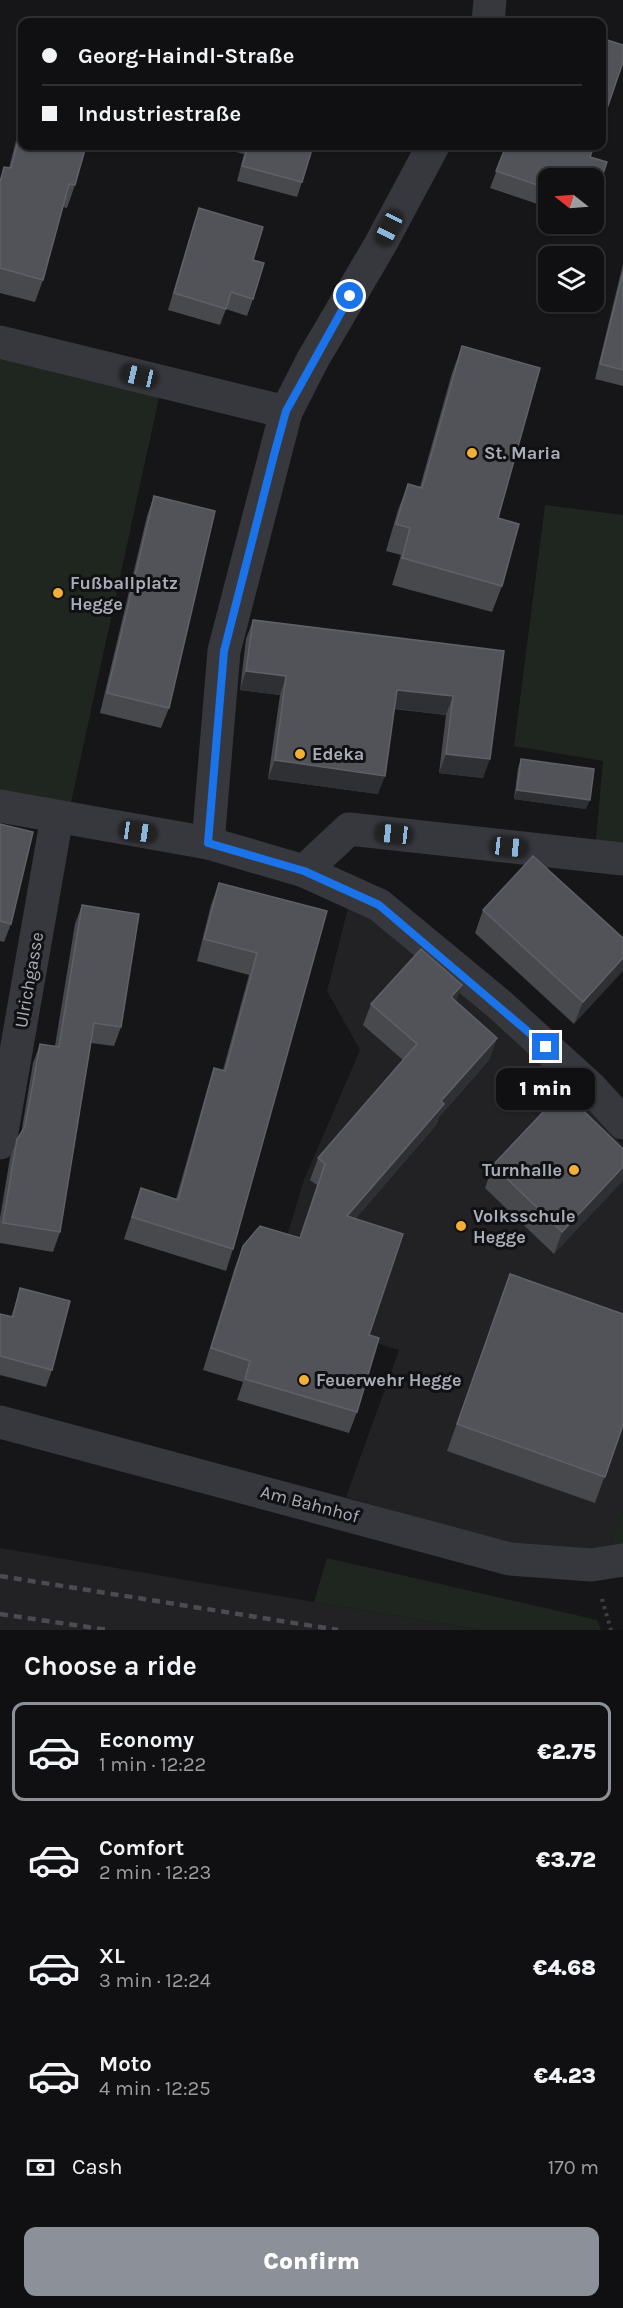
<!DOCTYPE html>
<html lang="en">
<head>
<meta charset="utf-8">
<style>
	body { margin:0; font-family:Karla,sans-serif; background:#19191b; color:#f1f3f6; height:100vh; display:flex; flex-direction:column; font-size:22px; white-space:nowrap }
	* { box-sizing:border-box; margin:0 }
	p { font-size:20px; color:#9c9d9f }
	.icon { flex:none; width:33px; height:33px; fill:none; stroke:currentColor; stroke-width:2; stroke-linecap:round; stroke-linejoin:round }
	.map { position:relative; height:1630px; overflow:hidden }
	.side { display:flex; flex-direction:column; background:#101012; flex:1 }
	.side>* { flex:none }
	.hud { position:absolute; left:18px; top:18px; width:588px; height:132px; border-radius:12px; box-shadow:0 2px 4px #0004,0 0 0 2px #303032; display:grid; align-content:center; height:132px; padding:0 24px; background:#101012 }
	.needle { width:39px; rotate:287deg }
	.controls { position:absolute; left:538px; top:168px; display:grid; gap:12px }
	.controls a { display:grid; place-items:center; width:66px; height:66px; border-radius:12px; background:#101012; box-shadow:0 2px 4px #0004,0 0 0 2px #303032; font-size:30px }
	.end { position:absolute; width:27px; height:27px; margin:-14px; border:8px solid #1a73e8; background:#fff; box-shadow:0 0 0 3px #fff }
	.from { border-radius:50% }
	.bubble { position:absolute; height:42px; border-radius:12px; background:#101012; box-shadow:0 2px 4px #0004,0 0 0 2px #303032; font-size:20px; font-weight:800; line-height:42px; text-align:center }
	.car { position:absolute; width:18px; height:36px; margin:-18px -9px; border-radius:8px; box-shadow:0 0 4px 2px #0007; background:linear-gradient(#222 24%,#8ab4d8 0 40%,#222 0 76%,#8ab4d8 0 86%,#222 0) }
	.hud b { display:flex; align-items:center; gap:21px; height:57px; font-size:22px }
	.hud b+b { border-top:2px solid #303032 }
	.hud i { width:15px; height:15px; background:#f1f3f6 }
	ul { padding:0; list-style:none }
	li { display:flex; align-items:center; gap:18px; height:99px; margin:0 12px 9px; padding:0 12px; border:3px solid transparent; border-radius:12px }
	li div { flex:1 }
	li b { display:block; font-size:22px }
	li em { font-style:normal; font-weight:800 }
	li.current { border-color:#8c9099 }
	li>.icon { width:54px; height:54px; stroke-width:1.5 }
	h2 { padding:0 24px; font-size:27px; line-height:72px }
	.pay { display:flex; align-items:center; gap:15px; height:66px; padding:0 24px; font-size:22px }
	.pay p { margin-inline-start:auto }
	.cta { display:flex; gap:12px; margin-top:auto; padding:12px 24px }
	.cta a { flex:1; height:69px; border-radius:12px; background:#8c9099; color:#fff; font-size:24px; font-weight:800; line-height:69px; text-align:center }
	.map>svg:first-child { display:block }
	.built { fill:#222225 }
	.green { fill:#1e261f }
	.lines { fill:none; stroke-linecap:round; stroke-linejoin:round }
	.path { stroke:#3d3f44; stroke-width:4; stroke-dasharray:3 4.5; stroke-linecap:butt }
	.minor { stroke:#37383d; stroke-width:33 }
	.tertiary { stroke:#37383d; stroke-width:33 }
	.rail { stroke:#4a4c52; stroke-width:4.5; stroke-dasharray:8 6; stroke-linecap:butt }
	.wall { fill:#47494d }
	.shaded-wall { fill:#2f3033 }
	.building { fill:#525359; stroke:#5f6168; stroke-width:1.5 }
	.route { stroke:#1a73e8; stroke-width:8 }
	.poi-dot { fill:#f2b134; stroke:#111113; stroke-width:2 }
	.labels { text-anchor:middle; stroke-width:6; stroke-linejoin:round; paint-order:stroke }
	.poi-label { font-size:18px; font-weight:bold; fill:#a8adb8; stroke:#111113; text-anchor:start }
	.street-label { font-size:18px; fill:#a8adb8; stroke:#111113 }
</style>
</head>
<body>
<div class="map">
<svg width="623" height="1630" viewBox="0 0 623 1630">
	<rect width="100%" height="100%" fill="#161618"/>
	<g class="built">
		<polygon points="349,904 372,915 494,1015 582,1101 623,1145 623,1511 609,1548 592,1551 511,1545 346,1497 399,1350 265,1308 304,1180 360,1050 327,991"/>
		<polygon points="0,1548 314,1602 482,1630 0,1630"/>
	</g>
	<g class="green">
		<polygon points="0,355 160,393 70,807 0,793"/>
		<polygon points="545,505 623,515 623,843 596,840 603,761 514,746"/>
		<polygon points="623,1511 623,1546 609,1548"/>
		<polygon points="327,1558 597,1620 601,1630 482,1630 314,1602"/>
	</g>
	<g class="lines">
		<polyline class="path" points="602,1599 611,1630"/>
		<g class="minor">
			<polyline points="488,22 490,0"/>
			<polyline points="0,342 286,412"/>
			<polyline points="208,843 224,651 286,412 313,359 380,245 433,146"/>
			<polyline points="304,871 349,829 623,859"/>
			<polyline points="0,1143 57,817"/>
			<polyline points="0,1422 510,1559 591,1565 623,1560"/>
		</g>
		<polyline class="tertiary" points="0,806 208,843 304,871 379,905 500,1005 592,1089 623,1123"/>
		<g class="rail">
			<polyline points="0,1576 338,1630"/>
			<polyline points="0,1614 108,1630"/>
		</g>
	</g>
	<g class="wall">
		<polygon points="22,117 22,146 75,185 67,208 63,207 43,280 35,302 0,293 0,179 4,167 9,168"/>
		<polygon points="213,146 313,146 302,182 297,197 237,181 244,154"/>
		<polygon points="506,146 590,157 549,178 549,208 490,188"/>
		<polygon points="199,208 253,260 253,299 247,316 226,309 220,325 168,310 193,225"/>
		<polygon points="623,264 623,386 595,379"/>
		<polygon points="462,346 498,518 502,586 492,612 392,585 401,555 386,551 398,510 408,484 420,487 452,373"/>
		<polygon points="154,496 169,708 161,728 100,713 147,516"/>
		<polygon points="253,620 504,651 483,778 439,773 446,715 394,709 378,794 268,779 280,695 240,690 246,639"/>
		<polygon points="521,759 586,809 514,799 518,768"/>
		<polygon points="0,824 11,924 4,942 0,941"/>
		<polygon points="219,883 327,911 233,1249 226,1271 124,1239 141,1188 176,1199 207,1090 214,1068 223,1070 249,975 197,961 211,905"/>
		<polygon points="82,905 121,1027 114,1046 91,1043 60,1232 53,1252 0,1243 0,1218 10,1158 17,1139 21,1134 33,1063 40,1044 55,1046 75,924"/>
		<polygon points="483,910 623,938 574,1024 475,933"/>
		<polygon points="456,1002 497,1038 489,1060 439,1117 436,1125 356,1218 369,1335 357,1412 349,1433 237,1400 243,1382 203,1370 235,1267 243,1246 300,1238 317,1185 310,1180 318,1158 403,1060 363,1025 371,1004"/>
		<polygon points="623,1149 554,1254 485,1188 493,1165"/>
		<polygon points="510,1274 623,1425 595,1503 447,1451"/>
		<polygon points="20,1288 52,1370 46,1387 0,1375 0,1314 11,1317"/>
	</g>
	<g class="shaded-wall">
		<polygon points="246,671 286,676 280,695 240,690"/>
		<polygon points="397,690 453,696 446,715 390,708"/>
		<polygon points="446,754 490,759 483,778 439,773"/>
		<polygon points="275,760 385,776 378,794 268,779"/>
		<polygon points="517,790 590,800 586,809 514,799"/>
		<polygon points="623,958 623,971 574,1024 583,1002"/>
		<polygon points="462,985 454,1007 451,997"/>
		<polygon points="497,1038 489,1060 439,1117 436,1125 340,1237 347,1216 441,1101"/>
		<polygon points="623,1167 623,1181 554,1254 562,1232"/>
	</g>
	<g class="building">
		<polygon points="575,18 588,22 573,22"/>
		<polygon points="602,27 607,29 604,39 623,45 623,62 602,123"/>
		<polygon points="22,125 22,146 86,146 75,185 69,184 43,280 0,268 0,183 4,167 11,168"/>
		<polygon points="248,146 313,146 302,182 242,166"/>
		<polygon points="506,146 594,146 590,157 607,162 594,200 594,178 549,178 549,189 496,171"/>
		<polygon points="199,208 263,227 253,260 264,263 253,299 231,292 226,309 174,293"/>
		<polygon points="623,272 623,370 600,364"/>
		<polygon points="462,346 540,368 498,518 519,524 502,586 402,558 410,528 396,524 408,484 422,488"/>
		<polygon points="154,496 215,511 169,708 107,693"/>
		<polygon points="253,620 504,651 490,759 446,754 453,696 397,690 385,776 275,760 286,676 246,671"/>
		<polygon points="521,759 594,769 590,800 517,790"/>
		<polygon points="0,824 33,832 11,924 0,921"/>
		<polygon points="533,856 623,938 623,958 583,1002 483,910"/>
		<polygon points="219,883 327,911 233,1249 132,1217 141,1188 178,1200 214,1068 225,1071 257,953 204,939"/>
		<polygon points="82,905 139,914 121,1027 94,1023 60,1232 3,1223 17,1139 25,1127 40,1044 59,1047"/>
		<polygon points="421,949 462,985 451,997 497,1038 441,1101 444,1104 347,1216 403,1234 369,1335 379,1338 357,1412 245,1379 250,1361 211,1348 243,1246 260,1226 300,1238 325,1164 318,1158 417,1044 371,1004"/>
		<polygon points="563,1091 623,1149 623,1167 562,1232 493,1165"/>
		<polygon points="510,1274 623,1314 623,1425 605,1477 457,1424"/>
		<polygon points="20,1288 70,1301 52,1370 0,1356 0,1314 13,1317"/>
	</g>
	<g class="lines">
		<polyline class="route" points="350,296 286,411 274,455 224,651 208,843 304,871 379,905 546,1047"/>
	</g>
	<g class="poi-dot">
		<circle cx="472" cy="453" r="6"/>
		<circle cx="58" cy="593" r="6"/>
		<circle cx="300" cy="754" r="6"/>
		<circle cx="574" cy="1170" r="6"/>
		<circle cx="461" cy="1226" r="6"/>
		<circle cx="304" cy="1380" r="6"/>
	</g>
	<g class="labels">
		<g class="poi-label">
			<text x="484" y="459">St. Maria</text>
			<text x="70" y="589">Fußballplatz<tspan x="70" dy="21">Hegge</tspan></text>
			<text x="312" y="760">Edeka</text>
			<text x="562" y="1176" text-anchor="end">Turnhalle</text>
			<text x="473" y="1222">Volksschule<tspan x="473" dy="21">Hegge</tspan></text>
			<text x="316" y="1386">Feuerwehr Hegge</text>
		</g>
		<g class="street-label">
			<text transform="translate(29 980) rotate(-80)" y="6">Ulrichgasse</text>
			<text transform="translate(310 1504) rotate(15)" y="6">Am Bahnhof</text>
		</g>
	</g>
</svg>
<div class="controls">
<a><svg class="needle" viewBox="-14 -14 28 28"><path d="M0-13l5 13h-10z" fill="#e53935"/><path d="M0 13l5-13h-10z" fill="#9c9d9f"/></svg></a>
<a><svg class="icon" aria-label="layers" viewBox="0 0 24 24"><path d="M12 4l9 5-9 5-9-5zM3 14l9 5 9-5"/></svg></a>
</div>
<i class="end from" style="left:350px;top:296px"></i>
<i class="end" style="left:546px;top:1047px"></i>
<div class="bubble" style="left:496px;top:1068px;width:99px">1 min</div>
<i class="car" style="left:389px;top:228px;rotate:207deg"></i>
<i class="car" style="left:139px;top:376px;rotate:283deg"></i>
<i class="car" style="left:138px;top:832px;rotate:98deg"></i>
<i class="car" style="left:394px;top:834px;rotate:276deg"></i>
<i class="car" style="left:509px;top:847px;rotate:96deg"></i>
<div class="hud">
<b><i class="from"></i>Georg-Haindl-Straße</b>
<b><i></i>Industriestraße</b>
</div>
</div>
<section class="side">
<h2>Choose a ride</h2>
<ul>
<li class="current"><svg class="icon" aria-label="car" viewBox="0 0 24 24"><path d="M5 17H2v-5l4-1 3-4h7l3 4 3 1v5h-3M9 17h6M6 11h13"/><circle cx="7" cy="17" r="2"/><circle cx="17" cy="17" r="2"/></svg><div><b>Economy</b><p>1 min · 12:22</p></div><em>€2.75</em></li>
<li><svg class="icon" aria-label="car" viewBox="0 0 24 24"><path d="M5 17H2v-5l4-1 3-4h7l3 4 3 1v5h-3M9 17h6M6 11h13"/><circle cx="7" cy="17" r="2"/><circle cx="17" cy="17" r="2"/></svg><div><b>Comfort</b><p>2 min · 12:23</p></div><em>€3.72</em></li>
<li><svg class="icon" aria-label="car" viewBox="0 0 24 24"><path d="M5 17H2v-5l4-1 3-4h7l3 4 3 1v5h-3M9 17h6M6 11h13"/><circle cx="7" cy="17" r="2"/><circle cx="17" cy="17" r="2"/></svg><div><b>XL</b><p>3 min · 12:24</p></div><em>€4.68</em></li>
<li><svg class="icon" aria-label="car" viewBox="0 0 24 24"><path d="M5 17H2v-5l4-1 3-4h7l3 4 3 1v5h-3M9 17h6M6 11h13"/><circle cx="7" cy="17" r="2"/><circle cx="17" cy="17" r="2"/></svg><div><b>Moto</b><p>4 min · 12:25</p></div><em>€4.23</em></li>
</ul>
<div class="pay"><svg class="icon" aria-label="cash" viewBox="0 0 24 24"><path d="M3 7h18v10H3z"/><circle cx="12" cy="12" r="2"/></svg>Cash<p>170 m</p></div>
<div class="cta"><a>Confirm</a></div>
</section>
</body>
</html>
